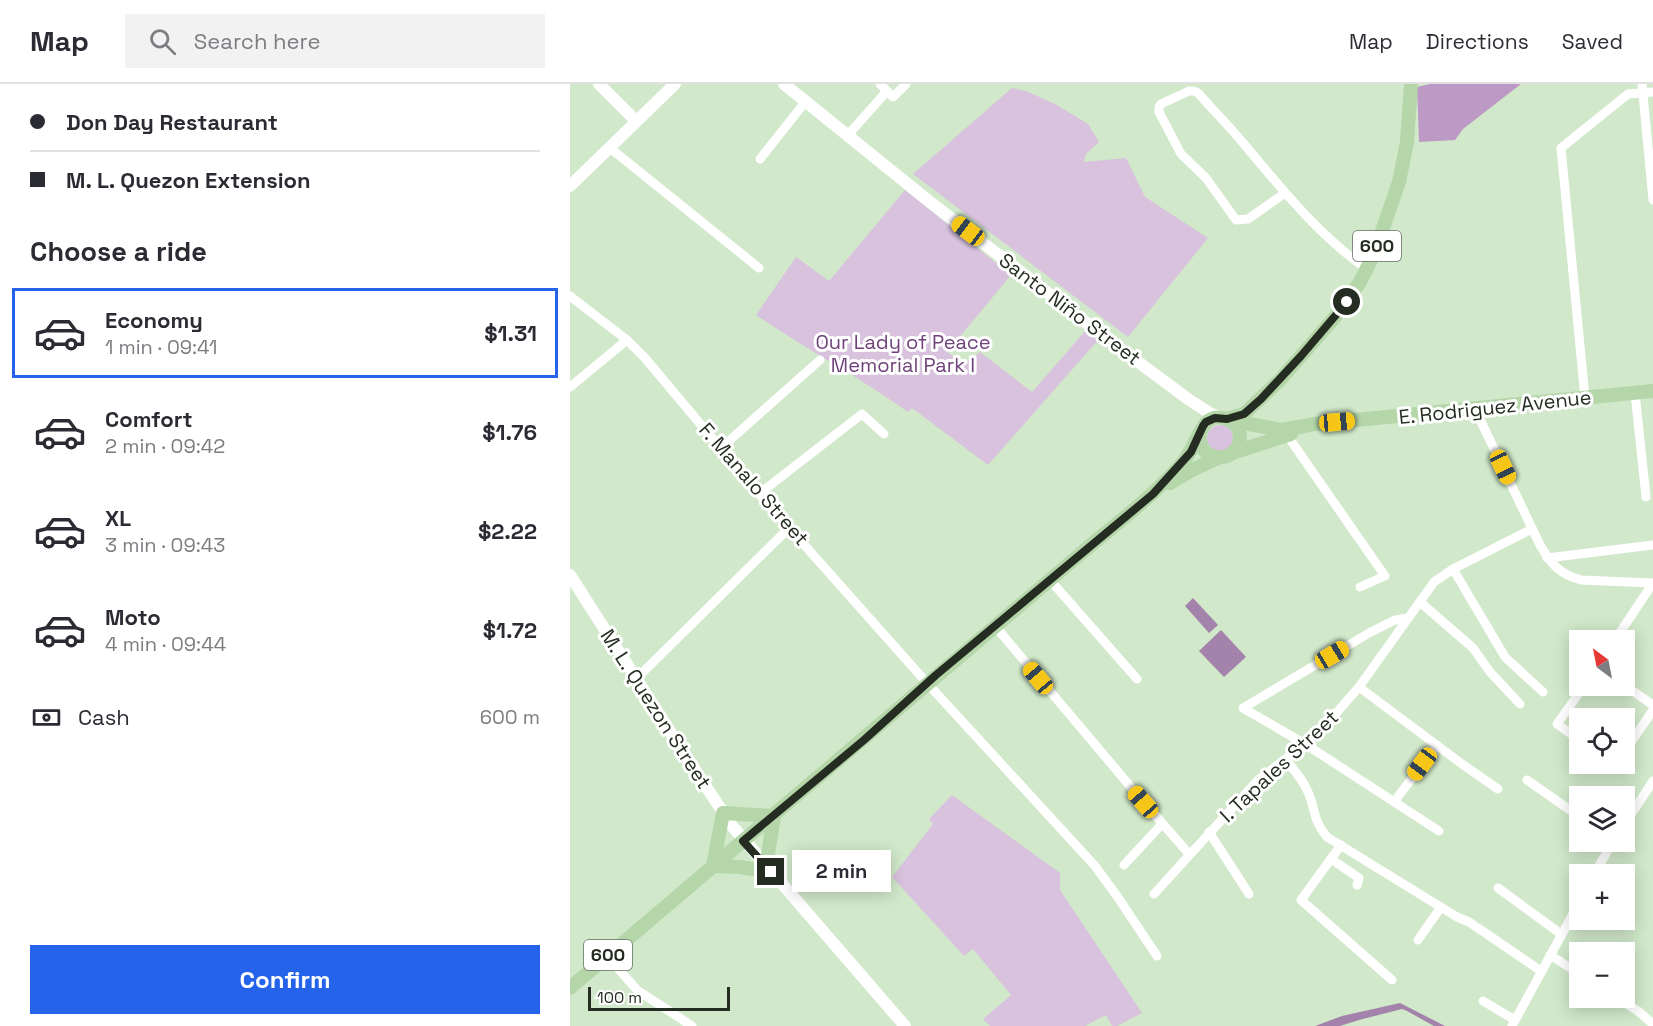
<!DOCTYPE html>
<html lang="en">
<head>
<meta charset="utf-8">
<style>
	body { margin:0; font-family:"Space Grotesk",sans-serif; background:#f2f2f3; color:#2b2b33; height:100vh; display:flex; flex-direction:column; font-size:22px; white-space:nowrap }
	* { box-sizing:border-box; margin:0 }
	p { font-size:20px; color:#7c7c81 }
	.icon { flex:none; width:33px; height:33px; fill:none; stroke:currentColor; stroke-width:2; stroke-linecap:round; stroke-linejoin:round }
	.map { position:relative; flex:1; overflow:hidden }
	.drawer { display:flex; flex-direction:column; background:#fff; width:570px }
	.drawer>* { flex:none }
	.guide { display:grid; align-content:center; height:132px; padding:0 30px; background:#fff }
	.needle { width:39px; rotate:328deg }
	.controls { position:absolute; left:999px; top:546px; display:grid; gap:12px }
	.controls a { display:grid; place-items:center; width:66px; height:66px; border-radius:0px; background:#fff; box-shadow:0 3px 15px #0003; font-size:30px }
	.scale { position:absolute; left:18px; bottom:15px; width:142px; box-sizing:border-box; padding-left:6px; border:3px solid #252d22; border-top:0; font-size:16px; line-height:21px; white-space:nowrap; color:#252d22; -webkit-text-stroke:4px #fff; paint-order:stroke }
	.end { position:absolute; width:27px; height:27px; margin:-14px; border:8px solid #252d22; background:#fff; box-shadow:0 0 0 3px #fff }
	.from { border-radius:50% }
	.bubble { position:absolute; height:42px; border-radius:0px; background:#fff; box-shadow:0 3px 15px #0003; font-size:20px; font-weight:700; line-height:42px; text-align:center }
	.car { position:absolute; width:18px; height:36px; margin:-18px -9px; border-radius:8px; box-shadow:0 0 4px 2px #0007; background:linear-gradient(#f5c518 24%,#345 0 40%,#f5c518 0 76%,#345 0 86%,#f5c518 0) }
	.guide b { display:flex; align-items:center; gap:21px; height:57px; font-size:22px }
	.guide b+b { border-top:2px solid #e1e1e2 }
	.guide i { width:15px; height:15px; background:#2b2b33 }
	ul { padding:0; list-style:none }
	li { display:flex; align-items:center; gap:18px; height:90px; margin:0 12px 9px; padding:0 18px; border:3px solid transparent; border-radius:0px }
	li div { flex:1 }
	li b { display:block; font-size:22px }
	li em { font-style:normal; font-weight:700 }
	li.on { border-color:#2563eb }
	li>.icon { width:54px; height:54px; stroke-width:1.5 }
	h2 { padding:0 30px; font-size:27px; line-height:72px }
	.pay { display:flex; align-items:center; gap:15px; height:66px; padding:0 30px; font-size:22px }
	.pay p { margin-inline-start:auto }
	.action { display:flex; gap:12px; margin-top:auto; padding:12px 30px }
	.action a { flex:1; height:69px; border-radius:0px; background:#2563eb; color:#fff; font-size:24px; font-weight:700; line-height:69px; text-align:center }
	header { display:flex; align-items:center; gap:36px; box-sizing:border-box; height:84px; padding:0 30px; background:#fff; border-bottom:2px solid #e1e1e2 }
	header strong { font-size:28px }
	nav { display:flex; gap:33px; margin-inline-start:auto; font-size:21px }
	.search { width:420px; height:54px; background:#f2f2f3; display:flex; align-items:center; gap:15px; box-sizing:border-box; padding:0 21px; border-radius:0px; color:#7c7c81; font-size:22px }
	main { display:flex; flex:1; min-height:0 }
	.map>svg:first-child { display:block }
	.green { fill:#d8c2dd }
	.forest { fill:#bd9ac5 }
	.water { fill:#a382ab }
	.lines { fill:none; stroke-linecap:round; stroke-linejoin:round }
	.street { stroke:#fff; stroke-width:9 }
	.secondary { stroke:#fff; stroke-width:12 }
	.primary { stroke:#b4d6a9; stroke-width:14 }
	.route { stroke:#252d22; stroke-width:8 }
	.labels { text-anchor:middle; stroke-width:6; stroke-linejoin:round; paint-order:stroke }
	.shield { fill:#fff; stroke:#666c64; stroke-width:1.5 }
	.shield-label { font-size:18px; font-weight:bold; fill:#252d22 }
	.street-label { font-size:20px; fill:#252d22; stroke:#fff }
	.park-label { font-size:20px; fill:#6f437a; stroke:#fff }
</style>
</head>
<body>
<header>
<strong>Map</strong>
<div class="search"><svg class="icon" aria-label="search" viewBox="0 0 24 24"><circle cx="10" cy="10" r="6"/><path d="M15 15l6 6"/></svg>Search here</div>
<nav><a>Map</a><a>Directions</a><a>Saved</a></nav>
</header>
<main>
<section class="drawer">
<div class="guide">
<b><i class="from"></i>Don Day Restaurant</b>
<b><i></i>M. L. Quezon Extension</b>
</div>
<h2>Choose a ride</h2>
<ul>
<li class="on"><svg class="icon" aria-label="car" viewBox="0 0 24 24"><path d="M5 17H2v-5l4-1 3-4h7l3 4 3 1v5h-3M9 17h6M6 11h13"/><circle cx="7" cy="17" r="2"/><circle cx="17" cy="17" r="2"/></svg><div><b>Economy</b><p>1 min · 09:41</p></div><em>$1.31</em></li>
<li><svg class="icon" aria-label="car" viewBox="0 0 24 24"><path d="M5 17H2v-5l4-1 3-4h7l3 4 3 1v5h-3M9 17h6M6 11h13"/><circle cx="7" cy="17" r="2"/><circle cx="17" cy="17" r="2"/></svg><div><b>Comfort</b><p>2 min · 09:42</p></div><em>$1.76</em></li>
<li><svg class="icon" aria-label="car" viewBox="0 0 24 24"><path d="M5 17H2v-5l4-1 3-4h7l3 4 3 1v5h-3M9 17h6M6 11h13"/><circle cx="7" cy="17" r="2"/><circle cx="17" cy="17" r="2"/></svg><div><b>XL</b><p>3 min · 09:43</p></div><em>$2.22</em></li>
<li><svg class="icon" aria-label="car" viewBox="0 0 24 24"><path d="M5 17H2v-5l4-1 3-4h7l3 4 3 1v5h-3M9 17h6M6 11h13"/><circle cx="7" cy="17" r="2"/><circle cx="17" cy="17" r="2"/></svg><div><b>Moto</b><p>4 min · 09:44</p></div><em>$1.72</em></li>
</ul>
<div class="pay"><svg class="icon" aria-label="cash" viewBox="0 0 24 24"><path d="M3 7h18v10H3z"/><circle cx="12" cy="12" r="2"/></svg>Cash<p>600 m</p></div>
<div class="action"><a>Confirm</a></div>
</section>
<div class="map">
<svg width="1083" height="942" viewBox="0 0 1083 942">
	<rect width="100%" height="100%" fill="#d1e8ca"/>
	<g class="green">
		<polygon points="442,4 456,7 485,20 518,40 529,58 516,70 514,78 556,74 575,113 638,154 558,253 343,90"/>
		<path d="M335,106L441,191L377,268L395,280L410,268L462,308L517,245L529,255L418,381L342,324L338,328C289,293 236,265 186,231L226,173L259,197Z"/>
		<circle cx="650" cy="354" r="13"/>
		<polygon points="382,711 490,789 490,806 572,929 547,942 542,942 536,931 515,942 420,942 413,935 441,911 403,865 394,872 322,793 363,740 359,735"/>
	</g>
	<polygon class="forest" points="860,0 951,0 893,45 885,56 849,58 847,3"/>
	<g class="water">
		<polygon points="623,514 648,541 639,549 615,522"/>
		<polygon points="651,546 676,573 654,593 629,567"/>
		<polygon points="830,919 875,942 864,942 837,927 832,925 789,936 770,942 745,942 772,932"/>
	</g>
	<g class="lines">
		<g class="street">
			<polyline points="1072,0 1083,116"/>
			<polyline points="317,7 323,13 336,0"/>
			<polyline points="278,51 317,7 310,0"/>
			<polyline points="40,64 189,184"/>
			<polyline points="190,75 236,17"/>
			<path d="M715,109L678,135L666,136L636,94L611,70L589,28V23L591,20L619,7H624L628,9C643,26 659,42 674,60C711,104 749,152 797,185"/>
			<polyline points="0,212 57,256 75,274 189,410 357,599 525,782 547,812 587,872"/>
			<polyline points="0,303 57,256"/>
			<polyline points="1065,309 1076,413"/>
			<polyline points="1015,314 991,64 1058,10 1083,8"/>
			<path d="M905,325L970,461C981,480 989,490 1011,496L1083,499"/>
			<polyline points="717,351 815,492 790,503"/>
			<polyline points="151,364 250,276"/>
			<polyline points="189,410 292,330 314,350"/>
			<polyline points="977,474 1083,461"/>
			<polyline points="883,485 935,573 973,608"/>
			<polyline points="480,496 567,595"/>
			<polyline points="850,518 903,564 920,588 950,620"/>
			<polyline points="838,534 825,536 799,549 673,624 735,660 869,747"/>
			<polyline points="425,542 560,702 619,770"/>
			<polyline points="1045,556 1083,499"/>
			<polyline points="66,595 220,443"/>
			<polyline points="1054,601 1083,621"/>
			<polyline points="789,603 892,680 928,705"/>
			<polyline points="1010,656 987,640 1014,602"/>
			<polyline points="1057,664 1083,626"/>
			<path d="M715,675C723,685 732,694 737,706C746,724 742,736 757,753L887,833L899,838L971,887"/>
			<polyline points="957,696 1010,733"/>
			<polyline points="824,718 867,661"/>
			<polyline points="1054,741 1083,697"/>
			<polyline points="639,748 679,810"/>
			<polyline points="771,761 731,816 822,896"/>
			<polyline points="761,775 789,794 787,801"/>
			<polyline points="554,781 592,740"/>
			<polyline points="1024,790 1043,758"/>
			<polyline points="928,804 991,850"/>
			<polyline points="584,810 688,696 735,660 755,642 789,603 864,498 883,485 962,445"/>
			<polyline points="848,856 871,823"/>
			<polyline points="980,871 1010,890"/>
			<polyline points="37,872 67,906 122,942"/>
			<polyline points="1046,914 1068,927 1083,940"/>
			<polyline points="913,917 945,936"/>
			<polyline points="942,942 1010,817"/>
		</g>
		<g class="secondary">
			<polyline points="29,0 66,37"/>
			<polyline points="214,0 360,118 536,254 618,315 641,330 650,333"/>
			<polyline points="0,102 105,0"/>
			<polyline points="0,491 106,657 162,742 335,942"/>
		</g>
		<g class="primary">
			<polyline points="657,335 674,330 710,296 765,233 790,198 804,170 829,98 837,58 841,0"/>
			<polyline points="663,338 679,340 712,346 745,340 1083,307"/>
			<polyline points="662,369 721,350"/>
			<polyline points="600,399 622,386 648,374"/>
			<polyline points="143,782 153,729 204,732"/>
			<polyline points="143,782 170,783 201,788"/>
			<polyline points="196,783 204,732"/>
			<path d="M0,904C169,760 339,617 508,472C543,442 582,414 613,378C623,367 629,344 638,337C650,328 670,337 670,353C670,380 626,381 630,349"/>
		</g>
	</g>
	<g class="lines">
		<polyline class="route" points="201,788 173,757 294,656 366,591 583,410 621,368 633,342 636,338 645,334 657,335 674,330 691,315 731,272 777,218"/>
	</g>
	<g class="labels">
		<g class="shield">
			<rect x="783" y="147" width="48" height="30" rx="4.5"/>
			<rect x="14" y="856" width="48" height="30" rx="4.5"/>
		</g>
		<g class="shield-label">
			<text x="807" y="168">600</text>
			<text x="38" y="877">600</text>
		</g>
		<g class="street-label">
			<text transform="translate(500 225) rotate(37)" y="7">Santo Niño Street</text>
			<text transform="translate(925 323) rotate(-6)" y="7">E. Rodriguez Avenue</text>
			<text transform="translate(184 400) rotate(49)" y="7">F. Manalo Street</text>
			<text transform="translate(86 625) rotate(57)" y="7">M. L. Quezon Street</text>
			<text transform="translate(709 682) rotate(-43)" y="7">I. Tapales Street</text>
		</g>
		<g class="park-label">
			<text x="333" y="265">Our Lady of Peace<tspan x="333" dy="23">Memorial Park I</tspan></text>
		</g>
	</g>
</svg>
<div class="controls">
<a><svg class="needle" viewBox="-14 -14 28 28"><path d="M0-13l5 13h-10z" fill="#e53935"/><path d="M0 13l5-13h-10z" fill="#7c7c81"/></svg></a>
<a><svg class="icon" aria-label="locate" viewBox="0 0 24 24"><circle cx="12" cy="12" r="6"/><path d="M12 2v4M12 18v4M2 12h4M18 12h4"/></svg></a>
<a><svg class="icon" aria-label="layers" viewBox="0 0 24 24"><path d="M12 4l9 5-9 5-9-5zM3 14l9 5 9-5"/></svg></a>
<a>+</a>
<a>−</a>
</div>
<div class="scale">100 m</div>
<i class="end from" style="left:777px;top:218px"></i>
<i class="end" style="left:201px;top:788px"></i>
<div class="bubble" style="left:222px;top:766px;width:99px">2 min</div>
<i class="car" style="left:398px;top:147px;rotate:307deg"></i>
<i class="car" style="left:767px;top:338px;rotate:85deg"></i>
<i class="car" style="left:933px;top:383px;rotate:155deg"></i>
<i class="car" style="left:762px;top:571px;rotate:59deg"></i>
<i class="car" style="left:468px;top:594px;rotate:320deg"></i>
<i class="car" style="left:852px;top:680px;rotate:217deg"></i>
<i class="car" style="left:573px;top:718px;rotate:319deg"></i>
</div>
</main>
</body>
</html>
